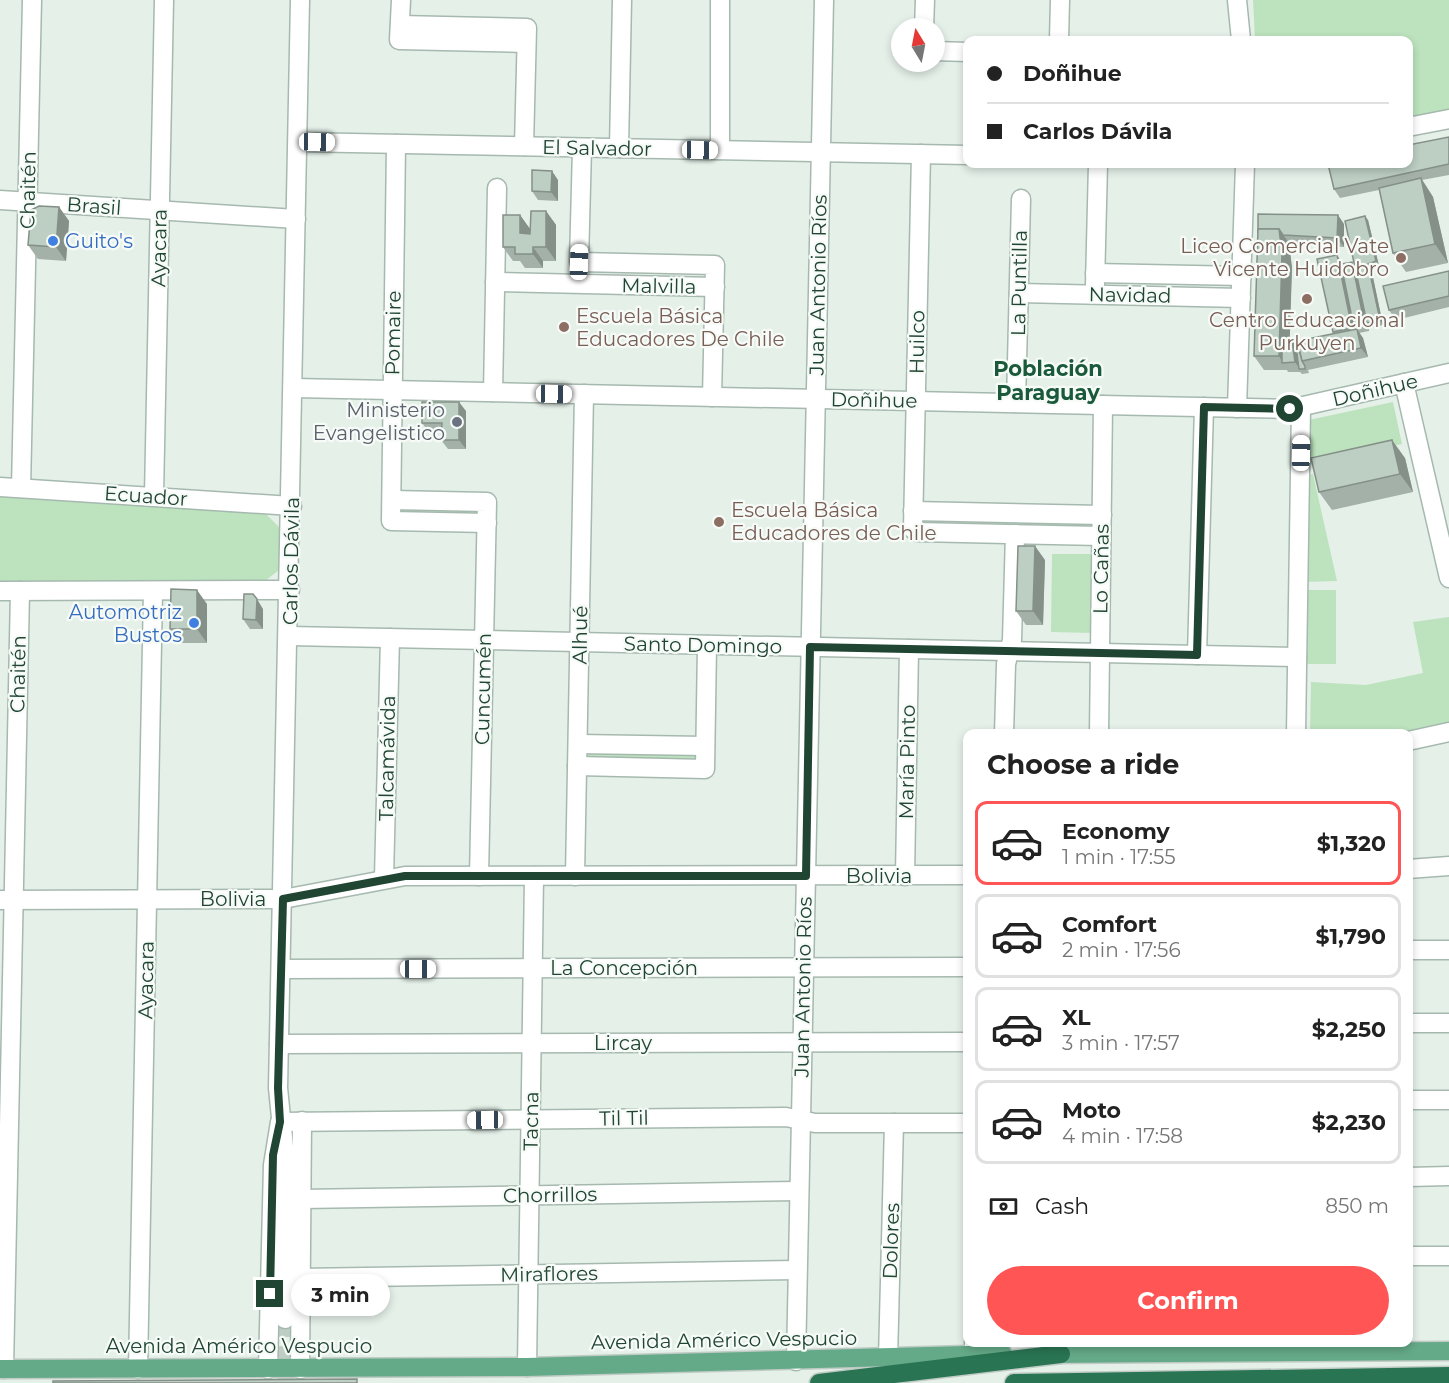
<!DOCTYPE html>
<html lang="en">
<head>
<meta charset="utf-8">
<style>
	body { margin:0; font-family:Montserrat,sans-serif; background:#f2f2f2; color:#222; height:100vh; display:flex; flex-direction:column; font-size:22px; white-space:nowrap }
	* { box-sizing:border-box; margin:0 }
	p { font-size:20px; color:#767676 }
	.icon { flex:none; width:33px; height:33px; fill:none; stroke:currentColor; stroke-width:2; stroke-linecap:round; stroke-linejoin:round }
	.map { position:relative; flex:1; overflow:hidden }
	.drawer { position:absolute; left:963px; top:729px; width:450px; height:618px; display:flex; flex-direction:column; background:#fff; border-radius:12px; box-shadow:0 3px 9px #0003 }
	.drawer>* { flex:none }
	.hud { position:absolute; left:963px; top:36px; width:450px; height:132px; border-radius:12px; box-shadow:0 3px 9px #0003; display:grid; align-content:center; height:132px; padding:0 24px; background:#fff }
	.needle { width:39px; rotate:350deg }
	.fabs { position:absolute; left:891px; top:18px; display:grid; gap:12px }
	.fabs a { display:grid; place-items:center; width:54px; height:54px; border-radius:50%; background:#fff; box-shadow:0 3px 9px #0003; font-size:30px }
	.end { position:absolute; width:27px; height:27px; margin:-14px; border:8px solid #214533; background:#fff; box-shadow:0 0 0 3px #fff }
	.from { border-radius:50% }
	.bubble { position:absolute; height:42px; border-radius:21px; background:#fff; box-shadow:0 3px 9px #0003; font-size:20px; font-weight:700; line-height:42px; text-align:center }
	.car { position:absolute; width:18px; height:36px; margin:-18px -9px; border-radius:8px; box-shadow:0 0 4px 2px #0007; background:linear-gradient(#fff 24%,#345 0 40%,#fff 0 76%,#345 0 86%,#fff 0) }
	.hud b { display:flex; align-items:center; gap:21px; height:57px; font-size:22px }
	.hud b+b { border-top:2px solid #e0e0e0 }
	.hud i { width:15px; height:15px; background:#222 }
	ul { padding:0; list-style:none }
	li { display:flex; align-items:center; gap:18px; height:84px; margin:0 12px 9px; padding:0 12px; border:3px solid #e0e0e0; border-radius:12px }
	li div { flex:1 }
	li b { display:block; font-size:22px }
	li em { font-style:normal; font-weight:700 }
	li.current { border-color:#ff5554 }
	li>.icon { width:54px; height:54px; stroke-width:1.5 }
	h2 { padding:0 24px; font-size:27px; line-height:72px }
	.pay { display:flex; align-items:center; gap:15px; height:66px; padding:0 24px; font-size:22px }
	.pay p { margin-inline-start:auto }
	.button { display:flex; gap:12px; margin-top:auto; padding:12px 24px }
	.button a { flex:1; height:69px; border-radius:36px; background:#ff5554; color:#fff; font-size:24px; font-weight:700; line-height:69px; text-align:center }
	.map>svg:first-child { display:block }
	.green { fill:#bce3bd }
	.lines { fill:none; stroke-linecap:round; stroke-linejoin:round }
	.minor-tunnel { stroke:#becec5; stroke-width:18; stroke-dasharray:18 9; stroke-linecap:butt }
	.minor-casing { stroke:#a6b9af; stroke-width:21 }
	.major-casing { stroke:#c1cbc6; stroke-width:21 }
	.highway-casing { stroke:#c1cbc6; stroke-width:21 }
	.minor { stroke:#fff; stroke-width:18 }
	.major { stroke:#65aa88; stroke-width:18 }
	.highway { stroke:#297553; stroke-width:18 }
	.wall { fill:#a3b1a8 }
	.shaded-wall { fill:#849088 }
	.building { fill:#bdcec3; stroke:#849088; stroke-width:1.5 }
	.route { stroke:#214533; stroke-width:8 }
	.shop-dot { fill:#3f7fe0; stroke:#f7fbf8; stroke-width:2 }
	.education-dot { fill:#8d6e63; stroke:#f7fbf8; stroke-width:2 }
	.worship-dot { fill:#6b7280; stroke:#f7fbf8; stroke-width:2 }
	.labels { text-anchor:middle; stroke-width:4.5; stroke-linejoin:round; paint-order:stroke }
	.street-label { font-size:20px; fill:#214533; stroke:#f7fbf8 }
	.shop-label { font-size:20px; fill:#366cbe; stroke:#f7fbf8; text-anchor:start }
	.education-label { font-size:20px; fill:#785e54; stroke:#f7fbf8; text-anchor:start }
	.worship-label { font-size:20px; fill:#5b616d; stroke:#f7fbf8; text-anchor:end }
	.neighbourhood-label { font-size:21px; font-weight:bold; fill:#1a5a3b; stroke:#f7fbf8 }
</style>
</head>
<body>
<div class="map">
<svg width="1449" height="1383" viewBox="0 0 1449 1383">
	<rect width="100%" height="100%" fill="#e5f0e9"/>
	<g class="green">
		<polygon points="1253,0 1449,0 1449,111 1409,119 1408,40 1255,40"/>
		<polygon points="1393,402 1402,444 1305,465 1304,421"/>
		<polygon points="1313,474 1337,581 1304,582 1304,475"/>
		<polygon points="0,494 266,514 284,532 283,567 261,584 0,583"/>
		<polygon points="395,504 482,505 482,520 395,518"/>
		<polygon points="917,514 1091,517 1091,532 917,527"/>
		<polygon points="1052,554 1095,554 1093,633 1051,632"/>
		<rect x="1302" y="590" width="34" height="74"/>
		<polygon points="1449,617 1449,733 1310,734 1311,682 1366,685 1423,673 1413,622"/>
		<polygon points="586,748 698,750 698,763 586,764"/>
	</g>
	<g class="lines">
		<polyline class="minor-tunnel" points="285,1319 286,1383"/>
		<defs>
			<g id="minor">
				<polyline points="401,0 399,40 526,43"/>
				<polyline points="1237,0 1241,40"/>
				<polyline points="400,25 527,28 524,146"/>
				<polyline points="924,28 925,0"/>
				<polyline points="1059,40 1060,0"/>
				<polyline points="934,51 968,52"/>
				<polyline points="1408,127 1449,119"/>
				<polyline points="298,142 968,155"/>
				<polyline points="396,144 391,521 487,523"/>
				<polyline points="582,148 579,262 715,265 712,397"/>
				<polyline points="619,148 622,0"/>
				<polyline points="720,150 720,0"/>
				<polyline points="921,154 913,529 917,532 1101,536"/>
				<polyline points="0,200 296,219"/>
				<polyline points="1095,273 1242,276"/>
				<polyline points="495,282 715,287"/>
				<polyline points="1095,285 1098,164"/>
				<polyline points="1019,293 1241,298"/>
				<polyline points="1404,383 1449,578"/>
				<polyline points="294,388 1290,409 1449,373"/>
				<polyline points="493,392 497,188"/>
				<polyline points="1016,403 1021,199"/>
				<polyline points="1237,408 1245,164"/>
				<polyline points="0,487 292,506"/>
				<polyline points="21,488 32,0"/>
				<polyline points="154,496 164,0"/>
				<polyline points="392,500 487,502 479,876"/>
				<polyline points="913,511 1102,515"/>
				<polyline points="0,591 290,590"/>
				<polyline points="289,636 1297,657"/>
				<polyline points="1197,655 1204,407"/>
				<polyline points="1004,734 1006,664 1012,640 1015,534"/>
				<polyline points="1099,734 1103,405"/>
				<polyline points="1296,734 1301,407"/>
				<polyline points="1408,741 1449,732"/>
				<polyline points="578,744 705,746"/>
				<polyline points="577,766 705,769 707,645"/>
				<polyline points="1408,869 1449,866"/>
				<polyline points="575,876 584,394"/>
				<polyline points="905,876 909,649"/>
				<polyline points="384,878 390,638"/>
				<polyline points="0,900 283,899 405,876 968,875"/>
				<polyline points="1408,950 1449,950"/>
				<polyline points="281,969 968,967"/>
				<polyline points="1408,1023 1449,1023"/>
				<polyline points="279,1044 968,1042"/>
				<polyline points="1408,1100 1449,1100"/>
				<polyline points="1408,1177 1449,1176"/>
				<polyline points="301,1199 799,1191"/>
				<polyline points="1408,1256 1449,1256"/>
				<polyline points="301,1278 797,1270"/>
				<polyline points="285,1319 287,1177 278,1088 300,0"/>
				<polyline points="974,1355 974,1342"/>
				<polyline points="888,1359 894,1123"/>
				<polyline points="796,1361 824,0"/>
				<polyline points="527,1367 534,876"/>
				<polyline points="4,1369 20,591"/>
				<polyline points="138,1369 153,591"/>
				<polyline points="268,1369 273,1165 280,1122 786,1117 815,1123 968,1123"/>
				<polyline points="300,1369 302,1121"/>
			</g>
			<g id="major">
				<polyline points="1046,1354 1449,1351"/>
				<polyline points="0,1369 527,1367 1003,1354"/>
			</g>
			<g id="highway">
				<polyline points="819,1383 1061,1354"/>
				<polyline points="1014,1383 1449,1376"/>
			</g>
		</defs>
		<use href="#minor" class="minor-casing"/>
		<use href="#major" class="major-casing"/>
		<use href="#highway" class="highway-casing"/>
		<use href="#minor" class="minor"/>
		<use href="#major" class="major"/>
		<use href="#highway" class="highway"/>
	</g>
	<g class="wall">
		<polygon points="1449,137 1449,175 1422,180 1433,197 1448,263 1406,272 1393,253 1379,190 1340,198 1334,189"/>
		<polygon points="558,180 558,201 538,200 532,191"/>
		<polygon points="59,207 69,221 66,261 38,259 28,245"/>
		<polygon points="546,211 556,225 556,261 543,261 543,268 525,268 520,261 513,261 503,247 520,215 530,229"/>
		<polygon points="1368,220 1379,266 1371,268 1383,325 1370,328 1367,323 1369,331 1359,333 1363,338 1368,357 1308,370 1309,373 1302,374 1300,372 1288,372 1287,370 1264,370 1254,356 1258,234 1344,224 1344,247 1289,244 1292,268 1289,340 1297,346 1334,333 1333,332 1343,264 1355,267"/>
		<polygon points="1449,271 1449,307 1396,320 1389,310"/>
		<polygon points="466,411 466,449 448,449 441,440 441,432 429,432 422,423"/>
		<polygon points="1405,458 1413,492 1332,510 1319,492"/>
		<polygon points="1045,560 1043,625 1026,625 1016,611"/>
		<polygon points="207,604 207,643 180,643 170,629"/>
		<polygon points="263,609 263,629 250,629 243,619"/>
	</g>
	<g class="shaded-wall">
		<polygon points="552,171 558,180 558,201 551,192"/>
		<polygon points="1421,178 1433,197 1448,263 1435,244"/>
		<polygon points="59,207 69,221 66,261 56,247"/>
		<polygon points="546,211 556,225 556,261 546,247"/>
		<polygon points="520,215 530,229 530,247 520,233"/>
		<polygon points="1338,215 1344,224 1344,247 1337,238"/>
		<polygon points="1365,216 1368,220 1379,266 1376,261"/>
		<polygon points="1279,229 1289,243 1292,268 1289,363 1283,363 1279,356"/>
		<polygon points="533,247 543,261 543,268 533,254"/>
		<polygon points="1337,255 1343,264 1354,328 1358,333 1359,337 1352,328"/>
		<polygon points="1352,262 1355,267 1369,331 1365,326"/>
		<polygon points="1368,264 1371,268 1383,325 1380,320"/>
		<polygon points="1357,329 1363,338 1368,357 1361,348"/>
		<polygon points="1292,340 1299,349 1300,369 1295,362"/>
		<polygon points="459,402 466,411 466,449 459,440"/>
		<polygon points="1392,440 1405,458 1413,492 1400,474"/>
		<polygon points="1035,546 1045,560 1043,625 1033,611"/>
		<polygon points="197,590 207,604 207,643 197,629"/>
		<polygon points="257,599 263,609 263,629 256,620"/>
	</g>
	<g class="building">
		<polygon points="1449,137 1449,164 1334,189 1328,164 1408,164 1408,145"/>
		<polygon points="532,170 552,171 551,192 532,191"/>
		<polygon points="1421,178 1435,244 1393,253 1379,188"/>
		<polygon points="39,206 59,207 56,247 28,245 31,210"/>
		<polygon points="531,211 546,211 546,247 533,247 533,254 515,254 515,247 503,247 503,215 520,215 520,233 530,234"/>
		<polygon points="1258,214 1338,215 1337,238 1283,235 1279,229 1258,229 1258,233"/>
		<polygon points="1365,216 1376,261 1368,264 1380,320 1367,323 1345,221"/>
		<polygon points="1258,229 1279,229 1282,254 1279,356 1254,356"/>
		<polygon points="1337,255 1352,328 1333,332 1317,259"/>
		<polygon points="1352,262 1365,326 1354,328 1341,264"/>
		<polygon points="1449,271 1449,296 1389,310 1383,286"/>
		<polygon points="1357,329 1361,348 1302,361 1297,341"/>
		<polygon points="1282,340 1292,340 1295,362 1282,363"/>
		<polygon points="1296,346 1298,346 1302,361 1305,366 1305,369 1299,369"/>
		<polygon points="422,402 459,402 459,440 441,440 442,423 422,423"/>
		<polygon points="1392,440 1400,474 1319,492 1311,458"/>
		<polygon points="1018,546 1035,546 1033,611 1016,611"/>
		<polygon points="171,589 197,590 197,629 170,629"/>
		<polygon points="244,594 253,594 257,599 256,620 243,619"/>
		<polygon points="357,1379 357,1383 53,1383 53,1381"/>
	</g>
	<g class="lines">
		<polyline class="route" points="270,1294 273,1155 280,1122 278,1088 283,899 405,876 806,876 810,647 1197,655 1204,407 1290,409"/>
	</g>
	<g class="shop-dot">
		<circle cx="53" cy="241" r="6"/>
		<circle cx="194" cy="623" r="6"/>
	</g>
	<g class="education-dot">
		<circle cx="1401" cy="258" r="6"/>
		<circle cx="1307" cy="299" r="6"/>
		<circle cx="564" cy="327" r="6"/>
		<circle cx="719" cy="522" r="6"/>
	</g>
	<circle class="worship-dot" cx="457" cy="422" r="6"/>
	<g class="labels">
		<g class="street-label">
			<text transform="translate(597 148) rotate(1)" y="7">El Salvador</text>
			<text transform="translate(28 190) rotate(-89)" y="7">Chaitén</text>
			<text transform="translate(94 206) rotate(4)" y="7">Brasil</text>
			<text transform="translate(159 248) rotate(-89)" y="7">Ayacara</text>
			<text transform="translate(1019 283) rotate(-89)" y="7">La Puntilla</text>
			<text transform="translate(818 285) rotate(-89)" y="7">Juan Antonio Ríos</text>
			<text transform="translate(659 286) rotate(1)" y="7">Malvilla</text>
			<text transform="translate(1130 295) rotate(1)" y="7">Navidad</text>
			<text transform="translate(393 333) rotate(-89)" y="7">Pomaire</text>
			<text transform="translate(917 342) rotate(-89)" y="7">Huilco</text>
			<text transform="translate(1375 390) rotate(-13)" y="7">Doñihue</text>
			<text transform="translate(874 400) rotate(1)" y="7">Doñihue</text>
			<text transform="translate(146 496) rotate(4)" y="7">Ecuador</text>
			<text transform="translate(291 561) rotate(-89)" y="7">Carlos Dávila</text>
			<text transform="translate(1101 569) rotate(-89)" y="7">Lo Cañas</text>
			<text transform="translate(580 635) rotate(-89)" y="7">Alhué</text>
			<text transform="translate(703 645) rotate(1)" y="7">Santo Domingo</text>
			<text transform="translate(18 674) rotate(-89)" y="7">Chaitén</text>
			<text transform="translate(483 689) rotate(-89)" y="7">Cuncumén</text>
			<text transform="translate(387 758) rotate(-89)" y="7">Talcamávida</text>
			<text transform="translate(907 762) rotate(-89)" y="7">María Pinto</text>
			<text x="879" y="883">Bolivia</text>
			<text x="233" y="906">Bolivia</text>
			<text x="624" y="975">La Concepción</text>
			<text transform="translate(146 980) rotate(-89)" y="7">Ayacara</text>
			<text transform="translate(803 987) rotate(-89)" y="7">Juan Antonio Ríos</text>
			<text x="623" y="1050">Lircay</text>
			<text transform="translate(624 1118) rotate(-1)" y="7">Til Til</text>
			<text transform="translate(531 1121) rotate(-89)" y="7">Tacna</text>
			<text transform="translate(550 1195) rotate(-1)" y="7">Chorrillos</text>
			<text transform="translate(891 1241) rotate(-88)" y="7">Dolores</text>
			<text transform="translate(549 1274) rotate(-1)" y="7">Miraflores</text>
			<text transform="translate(724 1340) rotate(-1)" y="7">Avenida Américo Vespucio</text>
			<text x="239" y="1353">Avenida Américo Vespucio</text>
		</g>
		<g class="shop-label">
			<text x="65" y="248">Guito's</text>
			<text x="182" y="619" text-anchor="end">Automotriz<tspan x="182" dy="23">Bustos</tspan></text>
		</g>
		<g class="education-label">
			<text x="1389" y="253" text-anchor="end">Liceo Comercial Vate<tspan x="1389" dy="23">Vicente Huidobro</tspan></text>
			<text x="576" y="323">Escuela Básica<tspan x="576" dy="23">Educadores De Chile</tspan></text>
			<text x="1307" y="327" text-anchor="middle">Centro Educacional<tspan x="1307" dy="23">Purkuyen</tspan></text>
			<text x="731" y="517">Escuela Básica<tspan x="731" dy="23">Educadores de Chile</tspan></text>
		</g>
		<g class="worship-label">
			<text x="445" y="417">Ministerio<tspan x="445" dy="23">Evangelistico</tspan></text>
		</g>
		<g class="neighbourhood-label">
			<text x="1048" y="376">Población<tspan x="1048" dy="24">Paraguay</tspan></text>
		</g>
	</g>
</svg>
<div class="fabs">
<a><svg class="needle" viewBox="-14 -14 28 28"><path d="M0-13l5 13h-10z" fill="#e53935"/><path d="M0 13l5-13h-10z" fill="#767676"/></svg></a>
</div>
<i class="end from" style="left:1290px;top:409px"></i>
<i class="end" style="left:270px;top:1294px"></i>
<div class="bubble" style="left:291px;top:1274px;width:99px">3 min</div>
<i class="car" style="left:317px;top:142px;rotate:91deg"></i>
<i class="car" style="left:700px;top:150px;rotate:91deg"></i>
<i class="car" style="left:579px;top:262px;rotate:2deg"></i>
<i class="car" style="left:554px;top:394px;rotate:91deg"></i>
<i class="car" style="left:1301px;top:453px;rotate:1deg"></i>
<i class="car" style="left:418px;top:969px;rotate:90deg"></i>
<i class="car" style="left:485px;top:1120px;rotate:269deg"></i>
<div class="hud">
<b><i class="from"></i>Doñihue</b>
<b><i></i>Carlos Dávila</b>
</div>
<section class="drawer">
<h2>Choose a ride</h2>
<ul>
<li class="current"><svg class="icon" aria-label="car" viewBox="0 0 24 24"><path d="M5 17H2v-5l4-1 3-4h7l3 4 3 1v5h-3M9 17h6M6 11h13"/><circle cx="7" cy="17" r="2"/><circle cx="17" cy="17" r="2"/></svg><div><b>Economy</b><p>1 min · 17:55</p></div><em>$1,320</em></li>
<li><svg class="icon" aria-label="car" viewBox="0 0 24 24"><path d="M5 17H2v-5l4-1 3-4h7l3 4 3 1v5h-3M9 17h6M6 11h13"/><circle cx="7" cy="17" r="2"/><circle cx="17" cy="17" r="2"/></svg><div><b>Comfort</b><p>2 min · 17:56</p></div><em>$1,790</em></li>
<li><svg class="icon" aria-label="car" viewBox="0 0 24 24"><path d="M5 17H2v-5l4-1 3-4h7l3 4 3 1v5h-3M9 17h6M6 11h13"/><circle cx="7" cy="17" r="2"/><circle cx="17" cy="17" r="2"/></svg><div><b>XL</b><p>3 min · 17:57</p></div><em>$2,250</em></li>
<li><svg class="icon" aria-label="car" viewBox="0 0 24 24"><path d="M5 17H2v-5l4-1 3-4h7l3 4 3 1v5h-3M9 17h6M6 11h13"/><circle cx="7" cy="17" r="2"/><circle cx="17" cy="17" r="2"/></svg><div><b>Moto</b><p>4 min · 17:58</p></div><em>$2,230</em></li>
</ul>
<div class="pay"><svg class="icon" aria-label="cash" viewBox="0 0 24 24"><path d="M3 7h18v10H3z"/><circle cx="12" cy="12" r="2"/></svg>Cash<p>850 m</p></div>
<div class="button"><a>Confirm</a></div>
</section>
</div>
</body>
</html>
